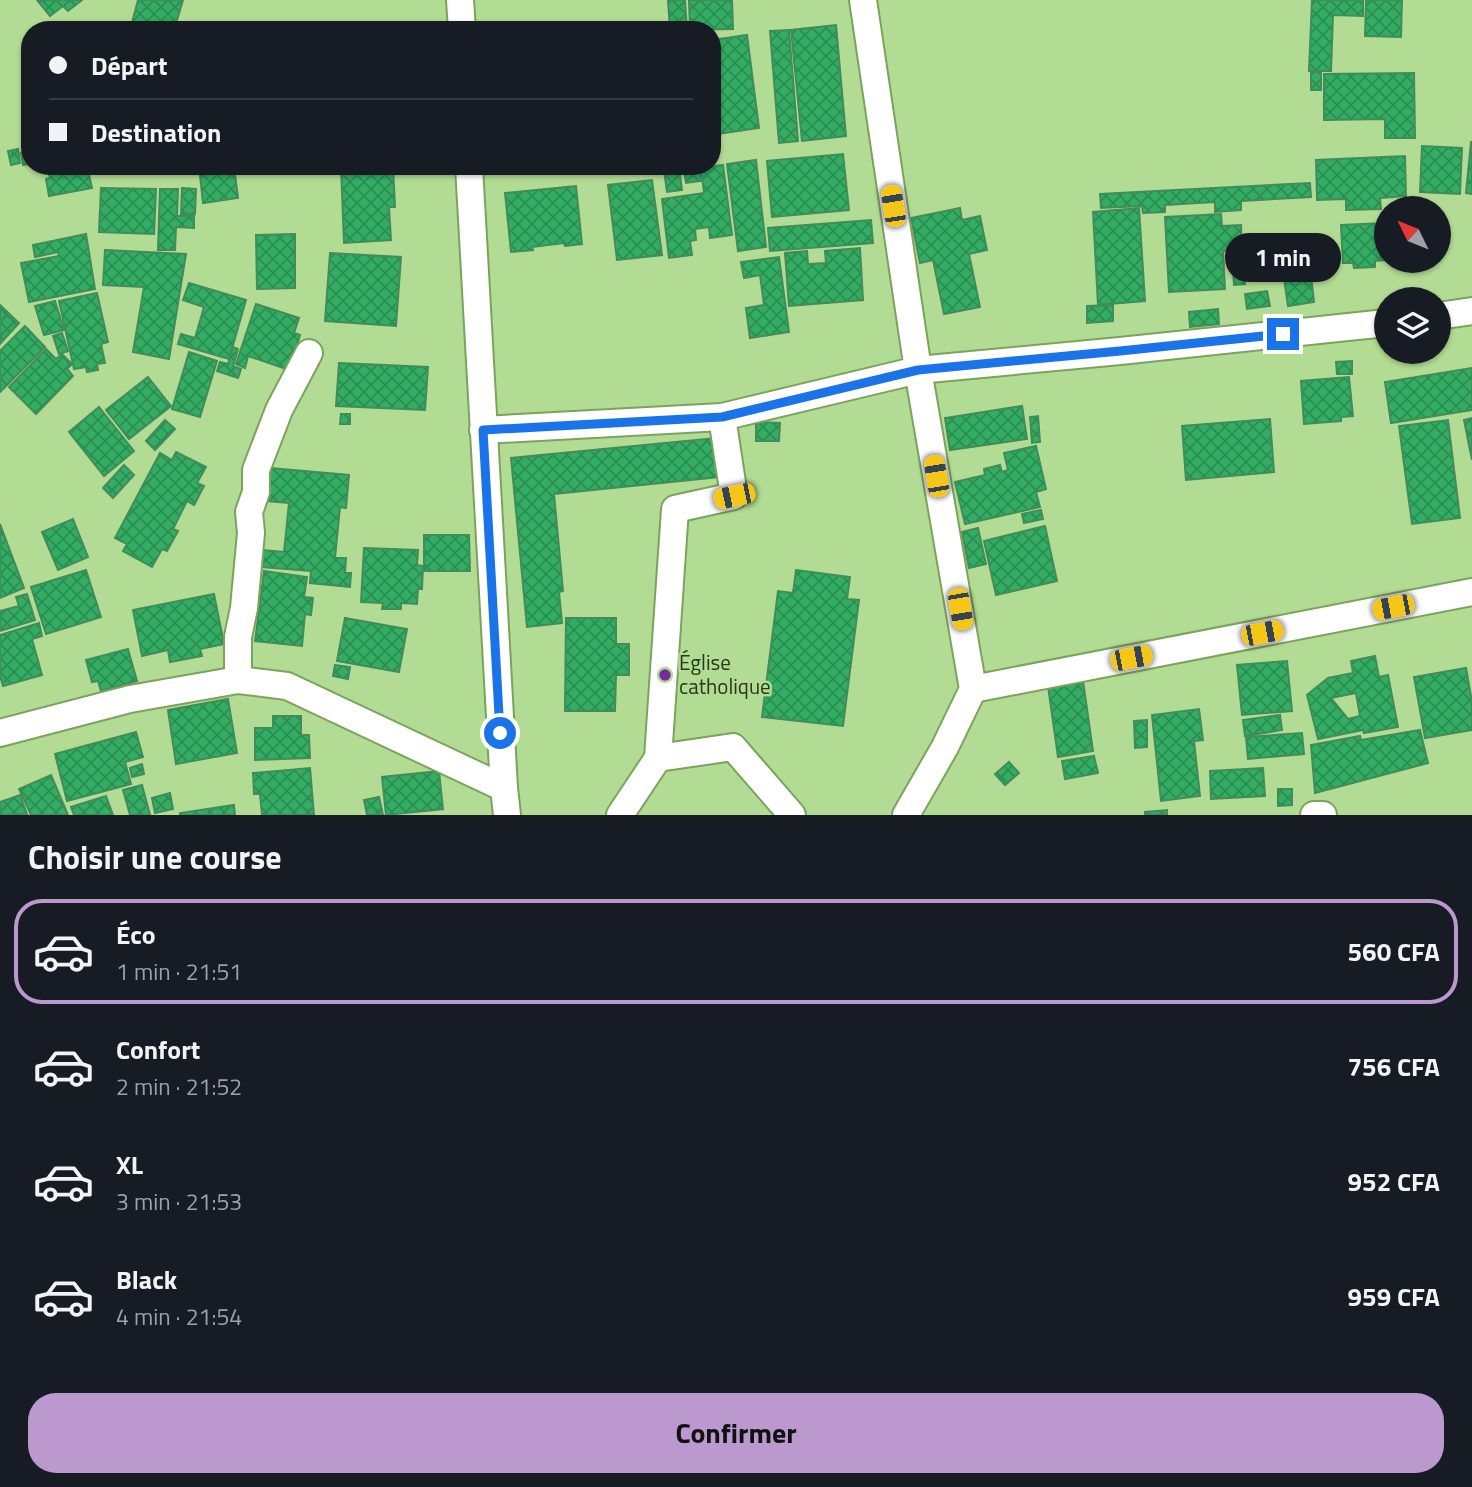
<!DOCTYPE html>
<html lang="fr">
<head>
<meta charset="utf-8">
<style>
	body { margin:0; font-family:"Titillium Web",sans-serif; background:#242831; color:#f1f3f6; height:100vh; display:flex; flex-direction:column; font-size:26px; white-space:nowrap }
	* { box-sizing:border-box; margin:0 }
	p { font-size:23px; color:#9ea1a6 }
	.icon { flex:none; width:38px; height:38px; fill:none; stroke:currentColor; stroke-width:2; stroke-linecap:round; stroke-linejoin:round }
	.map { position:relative; height:815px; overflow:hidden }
	.sheet { display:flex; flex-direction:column; background:#171b24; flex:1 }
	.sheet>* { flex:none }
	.top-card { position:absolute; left:21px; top:21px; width:700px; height:154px; border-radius:28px; box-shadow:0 2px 5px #0004; display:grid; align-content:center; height:154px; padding:0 28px; background:#171b24 }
	.needle { width:46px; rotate:313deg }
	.buttons { position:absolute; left:1374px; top:196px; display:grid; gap:14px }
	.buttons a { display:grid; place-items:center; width:77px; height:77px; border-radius:50%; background:#171b24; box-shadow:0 2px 5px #0004; font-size:35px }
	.end { position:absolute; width:32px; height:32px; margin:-16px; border:9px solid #1a73e8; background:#fff; box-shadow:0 0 0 4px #fff }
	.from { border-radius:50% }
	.bubble { position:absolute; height:49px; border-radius:24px; background:#171b24; box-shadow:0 2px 5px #0004; font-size:23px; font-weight:700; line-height:49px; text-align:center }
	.car { position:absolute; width:21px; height:42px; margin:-21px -10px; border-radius:9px; box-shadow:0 0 5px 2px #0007; background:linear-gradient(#f5c518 24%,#345 0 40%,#f5c518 0 76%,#345 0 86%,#f5c518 0) }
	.top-card b { display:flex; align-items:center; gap:24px; height:66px; font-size:26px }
	.top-card b+b { border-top:2px solid #363941 }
	.top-card i { width:18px; height:18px; background:#f1f3f6 }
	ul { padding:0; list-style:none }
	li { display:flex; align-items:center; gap:21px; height:105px; margin:0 14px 10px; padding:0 14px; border:4px solid transparent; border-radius:28px }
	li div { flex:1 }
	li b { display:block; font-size:26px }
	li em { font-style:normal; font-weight:700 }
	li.active { border-color:#bb99ce }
	li>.icon { width:63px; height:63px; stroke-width:1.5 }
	h2 { padding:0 28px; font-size:32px; line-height:84px }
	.button { display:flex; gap:14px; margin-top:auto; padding:14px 28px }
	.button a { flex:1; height:80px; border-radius:28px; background:#bb99ce; color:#111; font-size:28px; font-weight:700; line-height:80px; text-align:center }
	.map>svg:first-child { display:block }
	.building { fill:url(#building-cross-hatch); stroke:#418c5a; stroke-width:2; fill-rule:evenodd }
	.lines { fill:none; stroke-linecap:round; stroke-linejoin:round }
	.minor-casing { stroke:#7ca35c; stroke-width:30 }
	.minor { stroke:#fff; stroke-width:26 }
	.route { stroke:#1a73e8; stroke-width:9 }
	.poi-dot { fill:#782b9d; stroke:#b2dc93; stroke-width:2.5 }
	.labels { text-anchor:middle; stroke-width:5; stroke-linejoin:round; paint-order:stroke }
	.poi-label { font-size:21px; fill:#28381b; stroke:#b2dc93; text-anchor:start }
</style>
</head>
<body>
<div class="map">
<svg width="1472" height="815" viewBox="0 0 1472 815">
	<defs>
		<pattern id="building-cross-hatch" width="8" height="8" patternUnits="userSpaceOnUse" patternTransform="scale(1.75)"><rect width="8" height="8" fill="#33ad63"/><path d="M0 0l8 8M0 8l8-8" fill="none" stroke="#2b8e51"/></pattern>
	</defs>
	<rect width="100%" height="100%" fill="#b2dc93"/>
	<g class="building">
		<polygon points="37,0 82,0 68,11 63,6 50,16"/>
		<polygon points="138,0 183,0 174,30 130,30"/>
		<polygon points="668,0 685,0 687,30 670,30"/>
		<polygon points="689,0 732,0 733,29 690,30"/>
		<polygon points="1312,0 1363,0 1363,16 1333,15 1331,71 1309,71"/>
		<polygon points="1366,0 1402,0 1401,37 1365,36"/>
		<polygon points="836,25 846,136 802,141 791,30"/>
		<polygon points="789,30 798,141 779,143 770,31"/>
		<polygon points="747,35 759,128 717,134 712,91 712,40"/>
		<rect x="1311" y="72" width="10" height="18"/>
		<polygon points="1414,73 1415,138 1385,138 1385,119 1324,120 1324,74"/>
		<polygon points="30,114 30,142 22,116"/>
		<polygon points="1471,142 1472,142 1472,194 1466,193"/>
		<polygon points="1422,146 1462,148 1460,194 1420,192"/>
		<polygon points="18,149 20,163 11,165 8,151"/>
		<polygon points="30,152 30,164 23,165 21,153"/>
		<polygon points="843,154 849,210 772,217 767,161"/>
		<polygon points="1405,156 1406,196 1380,198 1381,209 1346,210 1346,199 1317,200 1316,160"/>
		<polygon points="756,160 766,247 738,251 727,164"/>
		<polygon points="723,165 732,235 710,238 709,227 695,229 696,240 690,241 692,255 669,258 662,199 704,193 701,168"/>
		<polygon points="47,166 87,166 92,188 49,196 46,179 50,178"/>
		<polygon points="199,166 234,166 238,198 203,203"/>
		<polygon points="393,166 395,207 389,207 391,240 344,243 341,167"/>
		<polygon points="679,168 682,190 667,192 664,170"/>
		<polygon points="699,169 701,181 686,183 684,170"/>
		<polygon points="652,180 662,255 617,260 608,185"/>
		<polygon points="1310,183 1311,197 1241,201 1241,210 1215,212 1215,202 1165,205 1165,212 1143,213 1142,206 1101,208 1100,194"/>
		<polygon points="576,186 582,244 565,246 564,243 532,247 533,250 511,252 505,193"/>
		<polygon points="101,188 156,189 154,234 99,232"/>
		<polygon points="182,188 196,189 195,214 181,214"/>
		<polygon points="160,189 178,189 177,216 194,216 194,228 176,227 175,250 158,250"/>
		<polygon points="960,208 962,220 980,216 987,250 969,254 980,307 944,314 933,260 920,263 911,218"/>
		<polygon points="1139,208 1145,301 1098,305 1093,212"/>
		<polygon points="1221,214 1222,226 1241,225 1242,250 1223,251 1225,289 1169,292 1165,217"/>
		<polygon points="871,220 873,243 770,251 768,228"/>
		<polygon points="1383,223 1385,260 1375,261 1375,267 1354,268 1353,263 1343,263 1341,225"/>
		<polygon points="86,234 95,289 29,302 21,263 59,256 58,252 35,257 33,245"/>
		<polygon points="295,234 295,288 257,289 256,235"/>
		<polygon points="860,248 863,300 789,306 785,253 807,251 808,264 826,263 825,251"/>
		<polygon points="105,250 186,254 169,359 133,352 144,287 103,285"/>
		<polygon points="1242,251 1245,284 1234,285 1232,252"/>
		<polygon points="330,253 401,257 396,326 325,321"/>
		<polygon points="779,257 789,332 750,338 746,308 764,305 760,275 744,278 741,262"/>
		<polygon points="1311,275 1314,302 1288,306 1284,278"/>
		<polygon points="189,283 246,300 229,359 178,344 181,334 195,338 204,307 183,300"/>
		<polygon points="1267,291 1270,306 1247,309 1245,294"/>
		<polygon points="97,293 108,342 101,344 105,363 97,364 98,370 87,372 86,367 74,369 59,301"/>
		<polygon points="55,301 64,330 44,335 35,306"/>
		<polygon points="256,304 299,318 294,333 300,335 289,370 248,356 245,368 236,364"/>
		<polygon points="0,305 19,323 0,344"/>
		<polygon points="1113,305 1113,321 1087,323 1087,306"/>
		<polygon points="1218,309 1219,324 1190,327 1189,312"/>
		<polygon points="25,326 45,347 0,392 0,351"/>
		<polygon points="62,333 68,351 59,354 53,336"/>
		<polygon points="233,347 238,349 233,366 241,369 238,378 217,371 220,362 228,364"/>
		<polygon points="46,349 56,359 62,354 72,364 67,369 73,376 36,414 9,387"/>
		<polygon points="189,352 217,361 200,417 172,409"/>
		<polygon points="1352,361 1352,374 1337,374 1336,362"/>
		<polygon points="339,363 428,367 425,410 336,406"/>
		<polygon points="1472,368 1472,410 1391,423 1385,382"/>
		<polygon points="148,377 171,406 129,439 106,410"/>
		<polygon points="1349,377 1353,416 1341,417 1341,421 1304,424 1301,381"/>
		<polygon points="1022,406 1027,439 950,450 945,418"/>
		<polygon points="99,407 134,451 104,476 69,432"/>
		<polygon points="341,414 350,414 350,424 340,424"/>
		<polygon points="1038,416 1040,442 1032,443 1030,417"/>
		<polygon points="1472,418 1472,460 1464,420"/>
		<polygon points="1270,419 1274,472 1186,480 1182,426"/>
		<polygon points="165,420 175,429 155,450 146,441"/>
		<polygon points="1448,420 1460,518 1412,524 1399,426"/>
		<polygon points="756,422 780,423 779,441 756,441"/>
		<polygon points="716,438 719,477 554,494 563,591 559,592 562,623 527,627 511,458"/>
		<polygon points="1036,446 1046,489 1036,492 1040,507 965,524 955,482 985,475 984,469 1000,465 1002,472 1008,470 1004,453"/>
		<polygon points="176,452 206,467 197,483 204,486 194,505 187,501 173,529 178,531 167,551 162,549 152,567 123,551 127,544 115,538 160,453 172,460"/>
		<polygon points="124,465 134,475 113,498 103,488"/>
		<polygon points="270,468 349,475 346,508 340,507 335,558 346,558 345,573 351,573 350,587 310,583 311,571 262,567 263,550 284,552 289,503 267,501"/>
		<polygon points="1041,510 1043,519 1024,523 1022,514"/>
		<polygon points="73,519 88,557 58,570 42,532"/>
		<polygon points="0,524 24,588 0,598"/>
		<polygon points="1045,526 1057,581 996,595 984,541"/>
		<polygon points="978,528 986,564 969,568 962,532"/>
		<polygon points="424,535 469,535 470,571 424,571"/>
		<polygon points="364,548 418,550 417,565 423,566 422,589 418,589 417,604 401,603 401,609 382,609 383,603 361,602"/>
		<polygon points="86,570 101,617 46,634 31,587"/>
		<polygon points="796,570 850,577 847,599 859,600 843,726 762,717 778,591 793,593"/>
		<polygon points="264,571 307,577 304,597 313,598 311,615 305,614 302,646 255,641"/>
		<polygon points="27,594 35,620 0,631 0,611 19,606 16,597"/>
		<polygon points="214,594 224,644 200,649 202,656 170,662 168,650 142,656 133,610"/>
		<polygon points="345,618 407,629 399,672 337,661"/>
		<polygon points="566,618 616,618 616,644 629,644 629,675 616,675 615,711 565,711"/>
		<polygon points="39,623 42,636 32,639 42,675 3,686 0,676 0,635"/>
		<polygon points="128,649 137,681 101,691 98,681 92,682 86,660"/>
		<path d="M1375,656L1379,677L1388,675L1398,727L1364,733L1363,730L1318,739L1307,695L1328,678L1353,673L1351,661ZM1356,693L1360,716L1348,719L1331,698Z"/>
		<polygon points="1287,661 1292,711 1242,715 1237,665"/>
		<polygon points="335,665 350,667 348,679 333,676"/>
		<polygon points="1466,668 1472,702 1472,730 1425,738 1414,677"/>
		<polygon points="1083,681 1093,751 1058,757 1048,686"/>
		<polygon points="228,699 237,753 176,764 168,710"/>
		<polygon points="1199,709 1203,740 1194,741 1200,796 1161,801 1152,715"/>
		<polygon points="1280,715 1282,730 1245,736 1243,720"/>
		<polygon points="273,716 301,716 301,735 309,735 310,758 255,760 255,728 273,728"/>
		<polygon points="1147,720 1147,747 1135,748 1134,721"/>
		<polygon points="1420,730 1428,763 1315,793 1311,745 1360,736 1361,740"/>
		<polygon points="136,732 143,757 125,762 131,784 67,801 55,754"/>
		<polygon points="1302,733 1304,754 1248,759 1246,737"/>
		<polygon points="1094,756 1098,773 1065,779 1062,761"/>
		<polygon points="1009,762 1019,773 1005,785 995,774"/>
		<polygon points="142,764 144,774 132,777 130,768"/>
		<polygon points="310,768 314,815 262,815 260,794 254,794 253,773"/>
		<polygon points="1263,768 1265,796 1211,799 1210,771"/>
		<polygon points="439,771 443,809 386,815 382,777"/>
		<polygon points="51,775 68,815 31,815 19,789"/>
		<polygon points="142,785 150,815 130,815 123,790"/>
		<polygon points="1278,789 1292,789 1292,805 1278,806"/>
		<polygon points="170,793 173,809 155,813 152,798"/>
		<polygon points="20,795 27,814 0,815 0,802"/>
		<polygon points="106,796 113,815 74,815 71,807"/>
		<polygon points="379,797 383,815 367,815 364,800"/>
		<polygon points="234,805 235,815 180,815 180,813"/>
		<polygon points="1167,810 1167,815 1145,815 1145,812"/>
	</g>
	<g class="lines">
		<defs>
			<g id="minor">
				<polyline points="460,0 462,30"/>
				<polyline points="469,166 504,788 507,815"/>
				<polyline points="1438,316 1472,311"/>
				<polyline points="483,430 722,417 918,370 863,0"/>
				<polyline points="238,680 238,637 244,608 251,533 249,512 256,492 256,470 279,410 309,353"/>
				<polyline points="973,689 1472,592"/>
				<polyline points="0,733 130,699 238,680 287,686 504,788"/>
				<polyline points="658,758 675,509 734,496 722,417"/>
				<polyline points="620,815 658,758 733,747 792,815"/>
				<polyline points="906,815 945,747 973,689 918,370 1120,351 1386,323"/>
				<polyline points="1314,815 1323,815"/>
			</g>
		</defs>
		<use href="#minor" class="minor-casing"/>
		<use href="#minor" class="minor"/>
	</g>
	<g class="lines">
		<polyline class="route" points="500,733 483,430 722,417 918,370 1120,351 1283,334"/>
	</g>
	<circle class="poi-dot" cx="665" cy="675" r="7"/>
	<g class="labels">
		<g class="poi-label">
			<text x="679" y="670">Église<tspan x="679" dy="24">catholique</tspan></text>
		</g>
	</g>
</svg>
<div class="buttons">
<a><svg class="needle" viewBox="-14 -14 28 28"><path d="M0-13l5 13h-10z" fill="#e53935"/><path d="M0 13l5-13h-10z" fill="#9ea1a6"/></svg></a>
<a><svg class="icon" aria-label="layers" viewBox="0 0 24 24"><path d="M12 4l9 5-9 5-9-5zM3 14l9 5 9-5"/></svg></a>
</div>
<i class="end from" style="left:500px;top:733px"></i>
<i class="end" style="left:1283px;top:334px"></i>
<div class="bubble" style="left:1225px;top:233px;width:116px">1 min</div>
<i class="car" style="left:893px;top:206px;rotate:351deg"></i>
<i class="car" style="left:936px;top:476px;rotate:350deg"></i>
<i class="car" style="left:734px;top:496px;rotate:258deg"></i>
<i class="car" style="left:1393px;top:607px;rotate:259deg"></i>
<i class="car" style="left:960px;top:609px;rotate:170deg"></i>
<i class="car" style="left:1262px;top:633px;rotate:79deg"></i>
<i class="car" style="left:1131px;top:658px;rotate:79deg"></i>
<div class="top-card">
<b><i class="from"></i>Départ</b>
<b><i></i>Destination</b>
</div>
</div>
<section class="sheet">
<h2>Choisir une course</h2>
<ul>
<li class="active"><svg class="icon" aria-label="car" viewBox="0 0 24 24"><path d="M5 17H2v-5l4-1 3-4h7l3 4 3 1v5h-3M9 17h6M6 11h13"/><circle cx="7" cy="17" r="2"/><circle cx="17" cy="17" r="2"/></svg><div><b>Éco</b><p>1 min · 21:51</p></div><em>560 CFA</em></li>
<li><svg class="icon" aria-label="car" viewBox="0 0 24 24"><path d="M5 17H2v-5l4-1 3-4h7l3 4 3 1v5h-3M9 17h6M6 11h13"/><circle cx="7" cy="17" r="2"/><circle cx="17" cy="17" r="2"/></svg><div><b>Confort</b><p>2 min · 21:52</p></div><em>756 CFA</em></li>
<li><svg class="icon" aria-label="car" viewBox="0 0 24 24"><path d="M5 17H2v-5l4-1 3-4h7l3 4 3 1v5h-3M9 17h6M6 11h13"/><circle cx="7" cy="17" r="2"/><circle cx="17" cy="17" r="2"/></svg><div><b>XL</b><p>3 min · 21:53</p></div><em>952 CFA</em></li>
<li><svg class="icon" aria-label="car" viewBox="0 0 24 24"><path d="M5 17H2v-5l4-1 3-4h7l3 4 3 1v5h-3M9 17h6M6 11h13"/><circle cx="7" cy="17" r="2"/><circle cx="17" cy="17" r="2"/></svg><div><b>Black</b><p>4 min · 21:54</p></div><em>959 CFA</em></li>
</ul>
<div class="button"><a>Confirmer</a></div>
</section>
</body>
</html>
